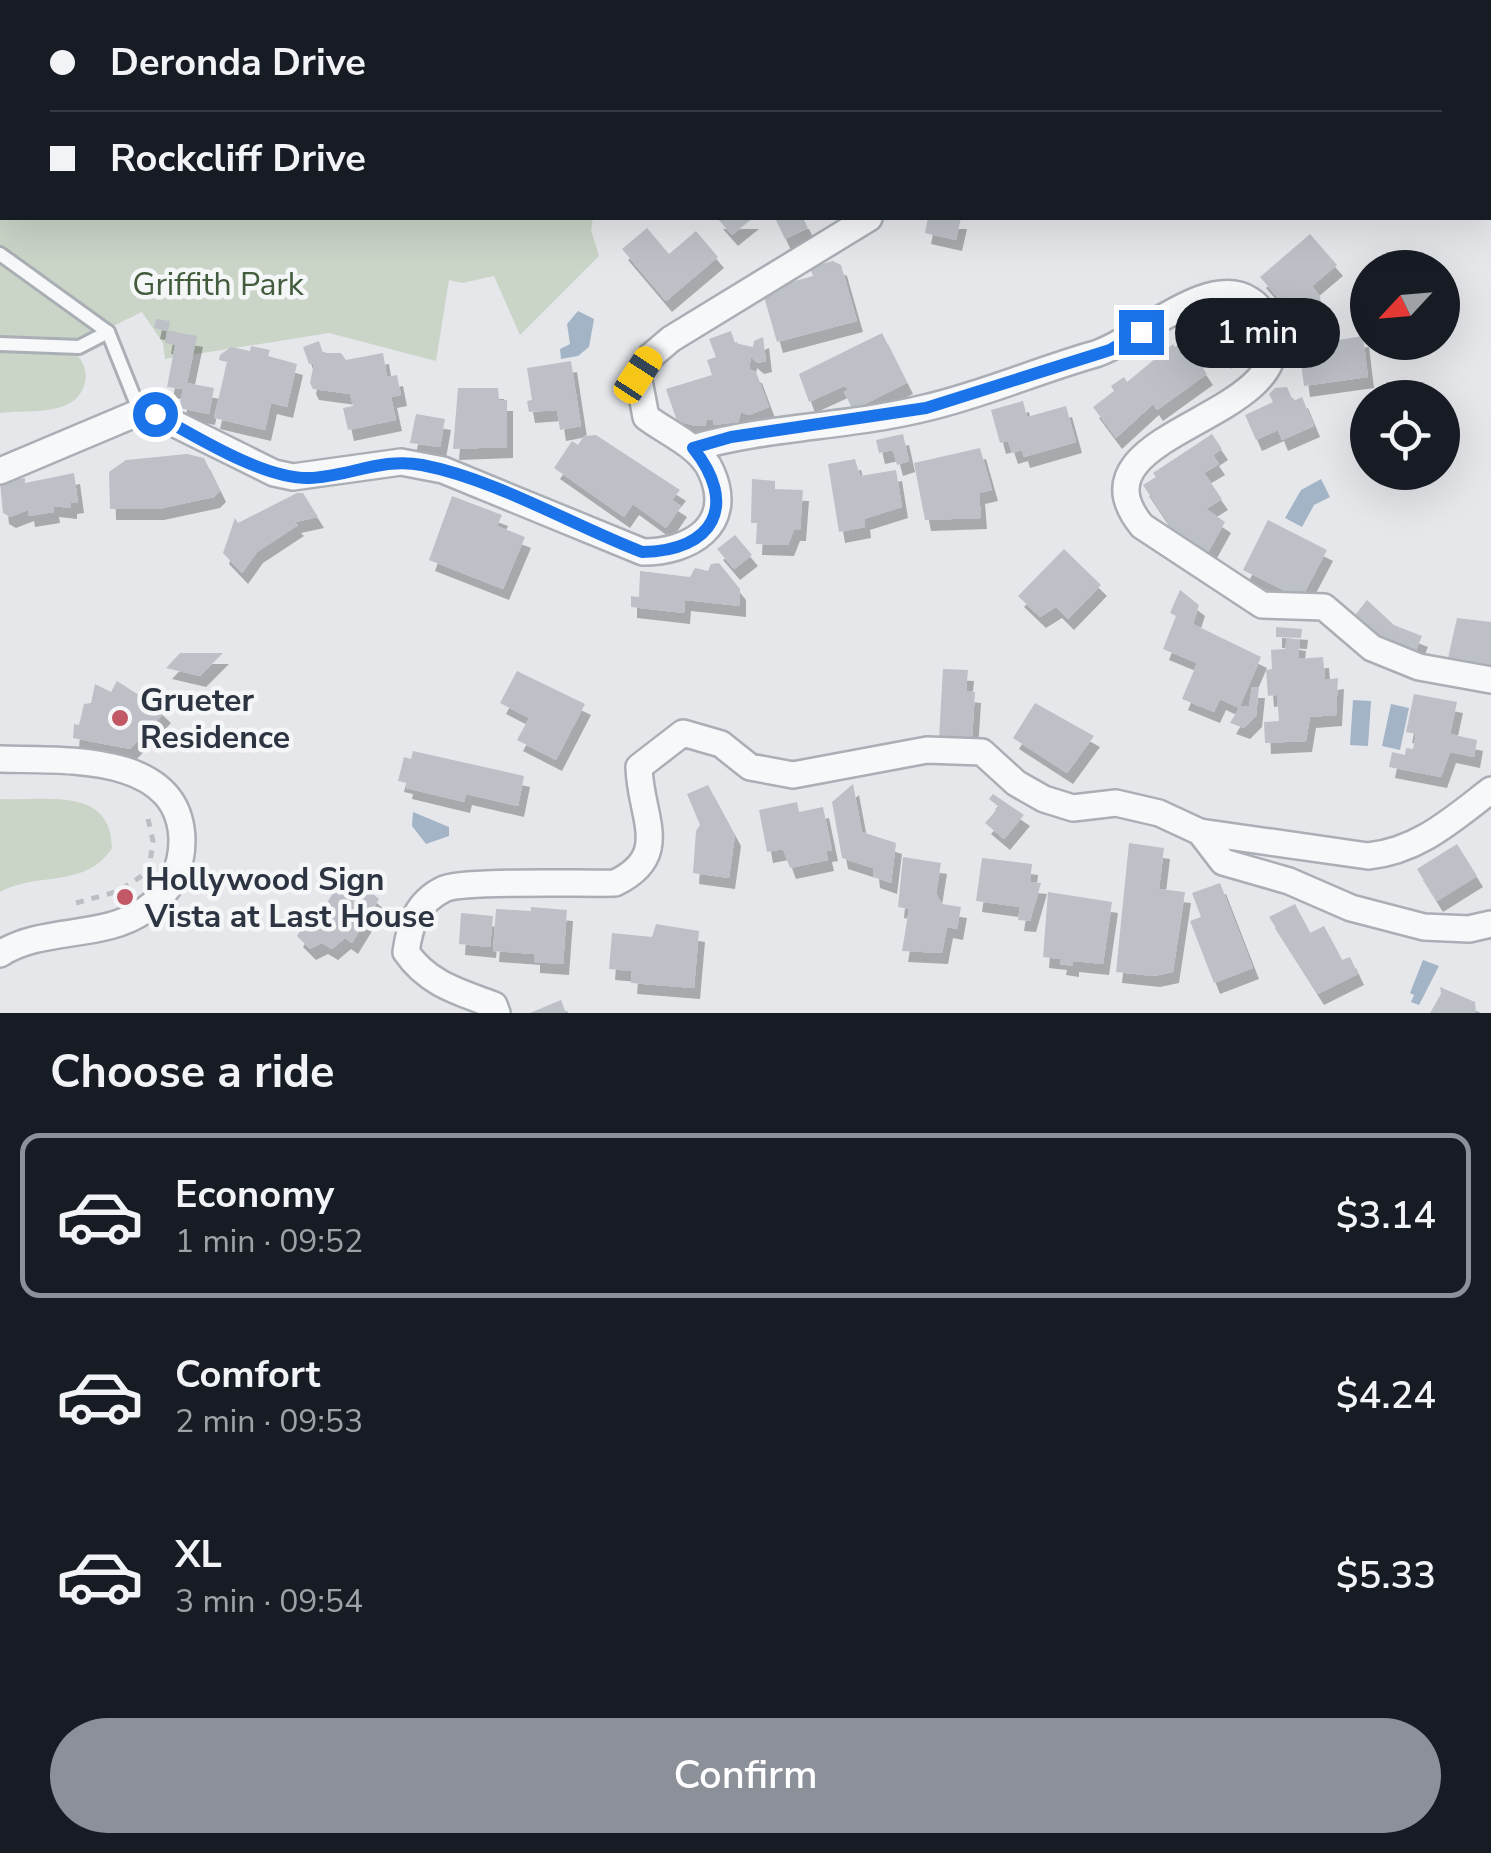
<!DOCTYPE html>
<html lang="en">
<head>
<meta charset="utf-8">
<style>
	body { margin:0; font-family:"Nunito Sans",sans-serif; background:#20242c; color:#f1f3f6; height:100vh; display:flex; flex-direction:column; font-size:38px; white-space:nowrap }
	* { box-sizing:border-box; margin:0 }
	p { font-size:32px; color:#9ea1a6 }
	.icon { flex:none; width:55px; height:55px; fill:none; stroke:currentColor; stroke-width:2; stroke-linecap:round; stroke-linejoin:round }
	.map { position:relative; height:1013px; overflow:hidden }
	.drawer { display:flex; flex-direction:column; background:#171b24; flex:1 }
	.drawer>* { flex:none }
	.hud { position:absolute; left:0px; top:0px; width:1492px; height:220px; box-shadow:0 10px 40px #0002; display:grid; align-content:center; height:220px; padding:0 50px; background:#171b24 }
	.needle { width:65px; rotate:244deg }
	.fabs { position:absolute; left:1350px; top:250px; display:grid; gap:20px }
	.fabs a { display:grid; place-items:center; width:110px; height:110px; border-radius:50%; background:#171b24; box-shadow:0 10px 40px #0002; font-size:50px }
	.end { position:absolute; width:45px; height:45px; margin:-22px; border:12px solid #1a73e8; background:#fff; box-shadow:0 0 0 5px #fff }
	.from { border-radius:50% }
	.bubble { position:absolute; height:70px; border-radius:35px; background:#171b24; box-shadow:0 10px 40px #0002; font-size:32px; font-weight:600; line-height:70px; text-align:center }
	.car { position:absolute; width:30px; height:60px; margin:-30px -15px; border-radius:12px; box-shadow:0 0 8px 2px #0007; background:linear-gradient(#f5c518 24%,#345 0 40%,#f5c518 0 76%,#345 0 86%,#f5c518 0) }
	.hud b { display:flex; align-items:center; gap:35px; height:95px; font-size:38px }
	.hud b+b { border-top:2px solid #363941 }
	.hud i { width:25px; height:25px; background:#f1f3f6 }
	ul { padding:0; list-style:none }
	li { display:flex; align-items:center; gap:30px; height:165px; margin:0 20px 15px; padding:0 30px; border:5px solid transparent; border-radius:20px }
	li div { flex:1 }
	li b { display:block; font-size:38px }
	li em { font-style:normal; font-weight:600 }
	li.current { border-color:#8c9099 }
	li>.icon { width:90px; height:90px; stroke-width:1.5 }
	h2 { padding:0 50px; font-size:45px; line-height:120px }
	.action { display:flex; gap:20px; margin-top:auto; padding:20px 50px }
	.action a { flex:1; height:115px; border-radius:60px; background:#8c9099; color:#fff; font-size:40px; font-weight:600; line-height:115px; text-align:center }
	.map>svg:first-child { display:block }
	.green { fill:#cad4c7 }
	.water { fill:#a4b4c7 }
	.building { fill:#bdc0c7; filter:url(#shadow) }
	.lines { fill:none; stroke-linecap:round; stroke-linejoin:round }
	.service-casing { stroke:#aaaeb5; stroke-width:18 }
	.minor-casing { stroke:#aaaeb5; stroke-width:30 }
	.path { stroke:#bbbec3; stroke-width:5; stroke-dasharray:8 8; stroke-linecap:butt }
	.service { stroke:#f7f8fa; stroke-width:12 }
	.minor { stroke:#f7f8fa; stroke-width:25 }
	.route { stroke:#1a73e8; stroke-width:12 }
	.poi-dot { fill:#c25865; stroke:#f5f6f8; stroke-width:4 }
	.labels { text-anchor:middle; stroke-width:9; stroke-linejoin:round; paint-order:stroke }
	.park-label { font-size:32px; fill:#425c3d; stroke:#f5f6f8 }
	.poi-label { font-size:32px; font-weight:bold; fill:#2e3542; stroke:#f5f6f8; text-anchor:start }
</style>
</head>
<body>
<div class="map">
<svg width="1491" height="1013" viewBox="0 0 1491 1013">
	<defs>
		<filter id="shadow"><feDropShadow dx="6" dy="11" stdDeviation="0" flood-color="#0004"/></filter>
	</defs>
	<rect width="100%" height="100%" fill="#e5e7eb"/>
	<g class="green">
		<path d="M0,0H900L2,2V218H593L591,230L599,256L520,335L494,276L462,283L449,280L436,361L329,333L165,359L163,343L142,312L70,347C80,357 88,367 85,382C77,418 28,409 0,413Z"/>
		<path d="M0,799C47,801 111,786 112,848C85,889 39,871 0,892Z"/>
	</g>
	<g class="water">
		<polygon points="578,311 594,319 589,347 578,356 561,359 560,349 570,344 567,324"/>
		<polygon points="1221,320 1238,328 1247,349 1231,369 1202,329"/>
		<polygon points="1321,479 1330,497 1314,505 1302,527 1285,518 1301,490"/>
		<polygon points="1353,700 1371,701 1368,746 1350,745"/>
		<polygon points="1391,704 1409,708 1400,750 1382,746"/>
		<polygon points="413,812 449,827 449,836 426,844 412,826"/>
		<polygon points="1423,960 1439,966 1419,1005 1411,1002 1414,995 1410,993"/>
	</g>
	<g class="building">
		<polygon points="717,218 753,218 732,235"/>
		<polygon points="775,218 803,218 808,228 785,239"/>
		<polygon points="928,218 961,218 956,240 925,233"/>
		<polygon points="647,228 669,254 696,231 718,257 666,301 622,249"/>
		<polygon points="1310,234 1337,265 1312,286 1321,298 1296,319 1260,277"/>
		<polygon points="833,261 841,265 857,321 777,342 762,290 813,276 810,267"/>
		<polygon points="156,319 170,321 168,331 197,336 187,383 214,388 209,414 179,408 183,389 167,387 175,345 165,343 167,331 154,328"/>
		<polygon points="1328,329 1338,330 1339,340 1363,336 1368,377 1304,386 1297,333"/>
		<polygon points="731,331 735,343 753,347 754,341 763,337 766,361 758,363 751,357 749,369 756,372 769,407 749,415 741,412 738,422 713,425 714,420 707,419 705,426 696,426 677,421 666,389 712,375 707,360 716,357 709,339"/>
		<polygon points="882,333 907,383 853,410 844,392 849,389 844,386 809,402 799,374"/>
		<polygon points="319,341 323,353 341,353 346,360 383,353 387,377 397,375 401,395 391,397 396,420 348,430 343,408 353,406 350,394 313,389 310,383 314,363 309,364 303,347"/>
		<polygon points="1184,341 1207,374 1157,410 1153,404 1116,438 1093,407 1114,391 1111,386 1124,377 1127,382 1173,344 1175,347"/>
		<polygon points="251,346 270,350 268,356 297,364 287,407 271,403 265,430 214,418 227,362 219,360 220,355 231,347 250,351"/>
		<polygon points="571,361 581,426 560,430 557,410 529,412 527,401 532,400 527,368"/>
		<polygon points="1287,387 1293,401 1302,397 1314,426 1282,440 1278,430 1256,440 1245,415 1273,402 1269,394 1275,388"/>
		<polygon points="458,388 498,388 499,400 507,400 507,447 453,449"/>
		<polygon points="1023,401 1027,417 1066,406 1076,442 1024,457 1022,450 1012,453 1008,441 1000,443 991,410"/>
		<polygon points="416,414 445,419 440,447 410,443"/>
		<polygon points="903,434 909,461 897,465 893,450 879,453 876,440"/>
		<polygon points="1212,434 1222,449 1213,455 1219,464 1204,473 1222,499 1206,509 1225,522 1207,554 1177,536 1143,485 1156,477 1153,473"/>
		<polygon points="596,435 680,490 672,500 681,506 666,528 633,504 624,517 554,468 572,441 578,445 584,436"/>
		<polygon points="980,448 992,490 979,493 981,518 925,520 914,463"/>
		<polygon points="187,454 204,458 220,491 214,497 158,509 110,509 109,472 126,460"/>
		<polygon points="855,459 860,476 896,470 902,507 864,519 865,527 839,532 828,464"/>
		<polygon points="74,473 78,502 71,503 71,508 53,506 54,512 29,516 28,510 10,517 3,513 0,482 25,478 25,483"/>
		<polygon points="752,479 775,481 775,489 803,490 800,530 794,530 788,545 756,544 757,523 751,523"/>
		<polygon points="297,493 303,493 318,517 295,522 298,525 257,552 242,573 223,553 235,518 238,523"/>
		<polygon points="452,496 502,515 497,526 525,537 503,589 429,560"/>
		<polygon points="1268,520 1327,550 1301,599 1243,570"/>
		<polygon points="735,535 752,555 734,569 717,549"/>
		<polygon points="1064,549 1101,585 1068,619 1056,607 1040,617 1018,596"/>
		<polygon points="719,563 740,589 740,606 685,600 684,613 631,607 631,596 639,597 640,571 690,577 695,568 708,571 711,564"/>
		<polygon points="1180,590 1199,605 1193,624 1261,657 1240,706 1249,706 1252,687 1259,687 1256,716 1244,728 1230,723 1239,708 1220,699 1214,712 1182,699 1197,663 1163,649 1176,616 1170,613"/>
		<polygon points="1367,600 1394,625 1422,636 1413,657 1384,646 1352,619"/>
		<polygon points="1457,618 1491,622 1491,671 1448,658"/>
		<polygon points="1276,627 1302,629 1301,638 1276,637"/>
		<polygon points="1287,638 1300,640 1298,659 1323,657 1325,680 1338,678 1336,715 1310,717 1306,741 1265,743 1264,722 1279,721 1277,695 1268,696 1266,670 1272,669 1271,650 1285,649"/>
		<polygon points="180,653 223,653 200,676 166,668"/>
		<polygon points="943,669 968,670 966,691 975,692 972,739 939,738"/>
		<polygon points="517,671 585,704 556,760 517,740 529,718 500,703"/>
		<polygon points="117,681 142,697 146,694 165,712 130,749 73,738 74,724 79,725 84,704 91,703 95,684 111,692"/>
		<polygon points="1414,694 1457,702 1450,734 1477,740 1474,757 1450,752 1441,777 1389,767 1392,752 1405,755 1406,748 1413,749 1416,734 1406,732"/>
		<polygon points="1035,703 1094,736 1067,773 1013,738"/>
		<polygon points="413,751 524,776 518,806 466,794 464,802 406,788 407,783 398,781 404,757 411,759"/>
		<polygon points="853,784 862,832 896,843 891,883 874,877 873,868 842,858 832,802"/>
		<polygon points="708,785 735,835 729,878 693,873 696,831 700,825 687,794"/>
		<polygon points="993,794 1024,815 1004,839 985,823 999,807 989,799"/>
		<polygon points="797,802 799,812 823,807 832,850 826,851 828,860 790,868 783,849 767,852 759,810"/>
		<polygon points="1129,843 1164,848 1159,889 1185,892 1173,972 1154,976 1116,972"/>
		<polygon points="1457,844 1477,876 1437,901 1417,869"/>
		<polygon points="903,857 941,863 936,894 942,904 961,907 957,929 947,927 942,953 902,951 909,909 898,907"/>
		<polygon points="982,858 1032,864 1030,882 1041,883 1030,921 1018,920 1020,907 976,901"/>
		<polygon points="346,882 355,888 359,882 379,899 352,943 345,938 332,949 322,943 310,949 297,936 315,907 322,911 339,883"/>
		<polygon points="1220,883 1253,968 1214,983 1190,921 1201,917 1192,893"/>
		<polygon points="1048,892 1112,902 1103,964 1073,961 1073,966 1060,964 1061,959 1043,957"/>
		<polygon points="1295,904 1310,933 1324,926 1342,960 1350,957 1358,974 1318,994 1269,917"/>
		<polygon points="531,907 567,910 563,964 534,962 534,954 493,951 496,909 531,911"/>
		<polygon points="461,913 493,916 490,947 459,944"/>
		<polygon points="656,924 699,931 694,988 631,983 632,971 609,969 612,933 652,937"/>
		<polygon points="1440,987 1475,1002 1476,1013 1430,1013 1441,994"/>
		<polygon points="561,1000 566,1013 530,1013"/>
	</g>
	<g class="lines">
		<defs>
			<g id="service">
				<polyline points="0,254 108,332 140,412"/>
				<polyline points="0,344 79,347 108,332"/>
			</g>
			<g id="minor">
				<polyline points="1129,2 1131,0"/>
				<path d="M693,448C769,426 848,427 925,408C982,395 1036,371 1092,355C1136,343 1207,272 1250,300C1264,309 1270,322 1273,338C1286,422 1066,433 1142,526L1262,605L1324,607L1372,648L1419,667L1491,680"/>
				<path d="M0,471L140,412L155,414L274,473L293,477L401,462L443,470L643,552C689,552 736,526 711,471C700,446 667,433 646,417L638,375L651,356L671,339L869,218"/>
				<path d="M0,759C60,761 180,751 182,840C182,869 170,893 145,910C103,940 43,926 0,954"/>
				<path d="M1200,832L1368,856C1418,851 1452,820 1491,790"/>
				<path d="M497,1013L494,1005C459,992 428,984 406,952C410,924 417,902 444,889C463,880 586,884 615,883C673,855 640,817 639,767L683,733L721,744L750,767L793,775L927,750L982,752L1016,783L1044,799L1073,808L1116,803L1159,813L1200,832L1223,862L1289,881L1351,908L1424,927L1469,929L1491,924"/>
			</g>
		</defs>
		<use href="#service" class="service-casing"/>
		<use href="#minor" class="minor-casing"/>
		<g class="path">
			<polyline points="148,819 153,841 150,862"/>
			<polyline points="76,903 119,891 143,875"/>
		</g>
		<use href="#service" class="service"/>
		<use href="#minor" class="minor"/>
	</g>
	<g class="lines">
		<path class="route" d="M155,414C195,436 263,479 309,478C348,477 382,457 422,465C495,479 572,525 642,552C714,551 739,505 693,448L731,437L926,408L1110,350L1141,332"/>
	</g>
	<g class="poi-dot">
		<circle cx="120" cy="718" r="10"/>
		<circle cx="125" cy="897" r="10"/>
	</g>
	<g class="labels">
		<g class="park-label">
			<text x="218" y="295">Griffith Park</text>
		</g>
		<g class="poi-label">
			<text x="140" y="711">Grueter<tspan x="140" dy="37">Residence</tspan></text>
			<text x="145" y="890">Hollywood Sign<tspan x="145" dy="37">Vista at Last House</tspan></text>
		</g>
	</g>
</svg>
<div class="fabs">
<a><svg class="needle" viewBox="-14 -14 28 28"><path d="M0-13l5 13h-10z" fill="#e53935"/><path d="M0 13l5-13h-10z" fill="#9ea1a6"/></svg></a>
<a><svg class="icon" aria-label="locate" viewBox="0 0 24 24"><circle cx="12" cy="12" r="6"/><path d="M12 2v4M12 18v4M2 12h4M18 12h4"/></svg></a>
</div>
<i class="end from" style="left:155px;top:414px"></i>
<i class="end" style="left:1141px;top:332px"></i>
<div class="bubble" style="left:1175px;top:298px;width:165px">1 min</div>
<i class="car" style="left:638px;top:375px;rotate:33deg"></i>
<div class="hud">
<b><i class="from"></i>Deronda Drive</b>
<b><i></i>Rockcliff Drive</b>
</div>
</div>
<section class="drawer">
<h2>Choose a ride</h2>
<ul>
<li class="current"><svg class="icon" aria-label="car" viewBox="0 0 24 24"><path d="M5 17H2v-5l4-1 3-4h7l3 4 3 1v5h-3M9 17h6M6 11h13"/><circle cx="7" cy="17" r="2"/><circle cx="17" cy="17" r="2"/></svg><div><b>Economy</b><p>1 min · 09:52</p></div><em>$3.14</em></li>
<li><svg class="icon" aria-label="car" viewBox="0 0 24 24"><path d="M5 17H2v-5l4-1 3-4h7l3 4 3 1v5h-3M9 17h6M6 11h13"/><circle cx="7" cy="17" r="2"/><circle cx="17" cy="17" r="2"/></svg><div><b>Comfort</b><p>2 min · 09:53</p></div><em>$4.24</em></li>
<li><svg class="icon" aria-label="car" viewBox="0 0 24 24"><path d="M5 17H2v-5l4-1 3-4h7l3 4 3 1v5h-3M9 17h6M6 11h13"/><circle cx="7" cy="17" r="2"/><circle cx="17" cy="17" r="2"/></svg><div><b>XL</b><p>3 min · 09:54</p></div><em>$5.33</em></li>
</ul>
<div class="action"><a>Confirm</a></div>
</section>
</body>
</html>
